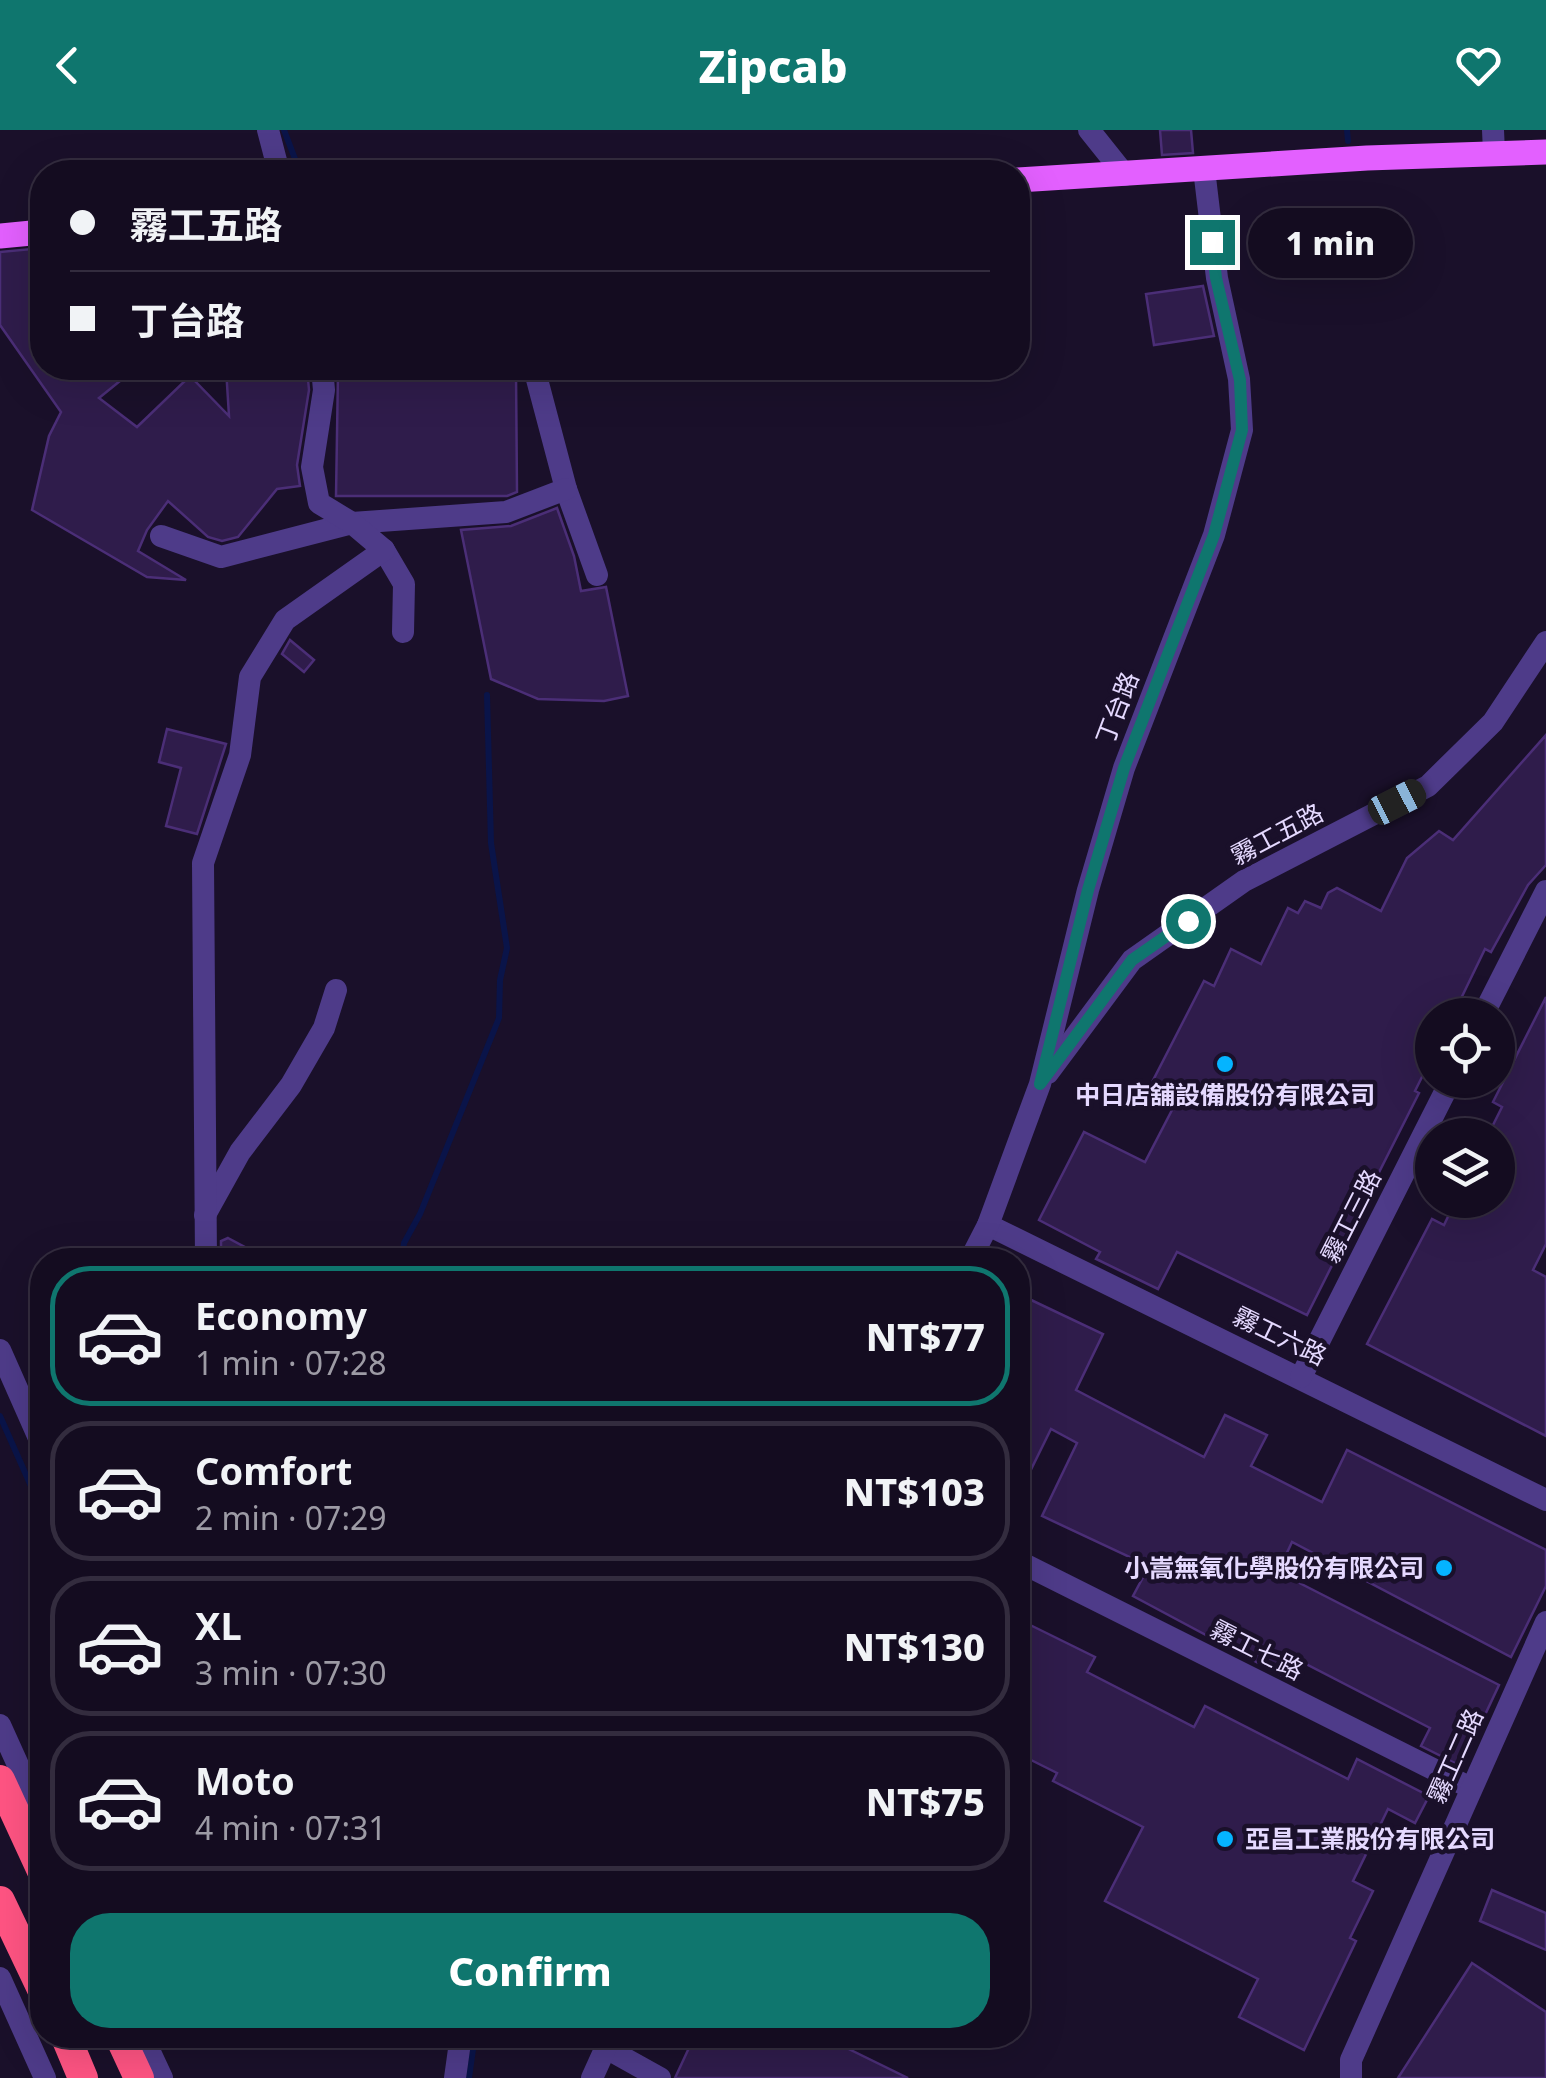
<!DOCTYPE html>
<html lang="en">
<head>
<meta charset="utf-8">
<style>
	body { margin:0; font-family:"Noto Sans","Noto Sans TC",sans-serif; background:#211a2d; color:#f1f3f6; height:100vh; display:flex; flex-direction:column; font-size:38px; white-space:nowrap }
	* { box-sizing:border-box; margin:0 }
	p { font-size:32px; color:#9d9ba5 }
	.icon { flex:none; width:55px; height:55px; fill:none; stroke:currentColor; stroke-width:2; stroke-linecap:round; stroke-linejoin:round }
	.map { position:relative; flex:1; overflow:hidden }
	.panel { position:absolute; left:30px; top:1118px; width:1000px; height:800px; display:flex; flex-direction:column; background:#140c20; border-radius:40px; box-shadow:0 10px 40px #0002,0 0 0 2px #332c3e }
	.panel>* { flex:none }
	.top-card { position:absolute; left:30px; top:30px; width:1000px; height:220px; border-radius:40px; box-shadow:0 10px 40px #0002,0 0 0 2px #332c3e; display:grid; align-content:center; height:220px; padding:0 40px; background:#140c20 }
	.controls { position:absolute; left:1415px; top:868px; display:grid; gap:20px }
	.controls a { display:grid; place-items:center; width:100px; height:100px; border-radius:50%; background:#140c20; box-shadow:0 10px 40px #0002,0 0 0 2px #332c3e; font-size:50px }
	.end { position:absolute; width:45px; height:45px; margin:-22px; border:12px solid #0f766e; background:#fff; box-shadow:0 0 0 5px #fff }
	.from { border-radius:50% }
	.bubble { position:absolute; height:70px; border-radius:35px; background:#140c20; box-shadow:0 10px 40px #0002,0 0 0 2px #332c3e; font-size:32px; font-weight:800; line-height:70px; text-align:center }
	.car { position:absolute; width:30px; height:60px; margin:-30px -15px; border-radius:12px; box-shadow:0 0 8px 2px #0007; background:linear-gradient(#222 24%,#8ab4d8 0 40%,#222 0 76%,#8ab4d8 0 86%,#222 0) }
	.top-card b { display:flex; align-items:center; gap:35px; height:95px; font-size:38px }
	.top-card b+b { border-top:2px solid #332c3e }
	.top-card i { width:25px; height:25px; background:#f1f3f6 }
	ul { padding:18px 0 0; list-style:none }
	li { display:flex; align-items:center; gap:30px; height:140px; margin:0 20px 15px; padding:0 20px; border:5px solid #332c3e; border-radius:40px }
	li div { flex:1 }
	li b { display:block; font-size:38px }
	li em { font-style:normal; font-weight:800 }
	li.current { border-color:#0f766e }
	li>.icon { width:90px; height:90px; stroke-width:1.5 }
	.button { display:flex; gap:20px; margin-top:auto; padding:20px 40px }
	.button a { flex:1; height:115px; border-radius:40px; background:#0f766e; color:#fff; font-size:40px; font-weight:800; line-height:115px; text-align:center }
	header { display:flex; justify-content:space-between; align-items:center; height:130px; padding:0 40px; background:#0f766e; color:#fff; font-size:45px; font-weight:800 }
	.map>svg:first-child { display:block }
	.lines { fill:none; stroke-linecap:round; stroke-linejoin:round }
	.stream { stroke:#0a1449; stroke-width:6 }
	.building { fill:#2f1c4b; stroke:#4b2e77; stroke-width:2.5 }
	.minor { stroke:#4e3b89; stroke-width:22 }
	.major { stroke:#e360ff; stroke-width:25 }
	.highway { stroke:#ff5483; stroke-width:30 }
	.route { stroke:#0f766e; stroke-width:12 }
	.poi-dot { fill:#05b4ff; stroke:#1a102a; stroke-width:4 }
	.labels { text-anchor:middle; stroke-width:9; stroke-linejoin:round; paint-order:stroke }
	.street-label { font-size:25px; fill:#e5d9ff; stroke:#1a102a }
	.poi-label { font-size:25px; font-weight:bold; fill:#e5d9ff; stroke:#1a102a }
</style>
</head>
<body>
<header><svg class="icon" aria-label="back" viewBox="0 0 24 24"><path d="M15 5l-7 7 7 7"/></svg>Zipcab<svg class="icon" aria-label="heart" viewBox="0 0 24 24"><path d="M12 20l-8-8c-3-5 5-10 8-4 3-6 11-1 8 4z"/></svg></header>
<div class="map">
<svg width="1546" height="1948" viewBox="0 0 1546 1948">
	<rect width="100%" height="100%" fill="#1a102a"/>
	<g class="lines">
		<g class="stream">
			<polyline points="284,0 300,42"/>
			<polyline points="1347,0 1348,11"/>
			<polyline points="402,1130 404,1113 420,1084 499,888 500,850 507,818 491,713 487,565"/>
			<polyline points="0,1286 42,1381"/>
			<polyline points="469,1948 475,1905"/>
		</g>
	</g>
	<g class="building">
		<polygon points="1160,0 1191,0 1193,23 1162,25"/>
		<polygon points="42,118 42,238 136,238 99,268 137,297 190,246 229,286 226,238 307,238 309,260 297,335 300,356 277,359 238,407 222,411 208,407 168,371 147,400 138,421 186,450 147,447 32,380 49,306 61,282 0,195 0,122"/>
		<polygon points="1203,156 1214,206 1154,215 1146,164"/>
		<polygon points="516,242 517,362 507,366 336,366 338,243"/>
		<polygon points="557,378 574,426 581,461 606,457 628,566 604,571 538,569 491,549 461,400 511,396"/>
		<polygon points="290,510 314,530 304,542 282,524"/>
		<polygon points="167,599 226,614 197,704 166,696 181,638 159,632"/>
		<polygon points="1546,605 1546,735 1528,755 1491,822 1485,819 1453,885 1432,885 1432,927 1415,961 1419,963 1307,1185 1177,1122 1158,1159 1096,1129 1100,1122 1039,1090 1084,1002 1145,1032 1172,980 1145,966 1204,851 1214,856 1231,819 1261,834 1288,778 1298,783 1305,771 1321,778 1328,763 1337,758 1381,781 1407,728 1439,701 1453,710"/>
		<polygon points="1546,867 1546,1114 1533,1140 1546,1147 1546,1306 1367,1214 1432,1089 1444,1095 1456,1070 1498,1070 1498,1005 1488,1005 1502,977 1493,972"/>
		<polygon points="228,1108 269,1130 221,1130 221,1111"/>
		<polygon points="1029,1169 1103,1204 1076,1260 1204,1327 1225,1285 1267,1305 1251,1336 1322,1372 1347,1320 1546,1420 1546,1456 1511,1527 1292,1412 1278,1442 1499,1555 1461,1636 1421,1616 1430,1598 1300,1531 1290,1550 1133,1466 1149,1436 1042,1386 1077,1313 1051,1299 1018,1366 1018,1191"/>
		<polygon points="1018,1489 1095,1527 1087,1542 1194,1597 1205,1576 1348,1649 1357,1629 1429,1666 1415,1693 1388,1679 1353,1751 1373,1761 1350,1808 1356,1811 1304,1920 1239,1887 1258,1849 1105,1771 1143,1697 1053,1651 1057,1643 1025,1627 1028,1620 1018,1615"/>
		<polygon points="1492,1760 1546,1783 1546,1820 1480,1791"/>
		<polygon points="1472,1833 1546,1882 1546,1948 1398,1948"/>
		<polygon points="695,1905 820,1905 908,1948 675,1948"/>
	</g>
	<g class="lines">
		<g class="minor">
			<polyline points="268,0 279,42"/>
			<polyline points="1089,0 1125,45"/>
			<polyline points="1493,0 1494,22"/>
			<polyline points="534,238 566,359 597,445"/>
			<polyline points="161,406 221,427 352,393 506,382 566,359"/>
			<polyline points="384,420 404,454 403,502"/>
			<polyline points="1483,885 1546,761"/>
			<polyline points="1048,943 1132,830 1244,751 1428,656 1493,592 1546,512"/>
			<polyline points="205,1085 240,1022 291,955 324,898 336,860"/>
			<polyline points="988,1095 1546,1370"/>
			<polyline points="206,1130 203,733 240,625 250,547 285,490 384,420 352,393 319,373 312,337 324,260 322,238"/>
			<polyline points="970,1130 988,1095 1040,954 1088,760 1124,638 1214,405 1242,300 1239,249 1217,148 1204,39"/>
			<polyline points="0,1220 42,1315"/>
			<polyline points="1301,1247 1451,950"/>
			<polyline points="1018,1431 1471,1658"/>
			<polyline points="0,1595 42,1688"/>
			<polyline points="0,1848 45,1948"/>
			<polyline points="142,1905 162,1948"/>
			<polyline points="606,1918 660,1948"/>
			<polyline points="455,1948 461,1905"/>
			<polyline points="592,1948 611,1906"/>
			<polyline points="1351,1948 1351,1930 1546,1492"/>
		</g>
		<g class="major">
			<polyline points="1018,50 1367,28 1546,22"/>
			<polyline points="0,106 42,102"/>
		</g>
		<g class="highway">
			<polyline points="0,1650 42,1741"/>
			<polyline points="0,1771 42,1859"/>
			<polyline points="65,1905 83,1948"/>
			<polyline points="119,1905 139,1948"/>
		</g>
	</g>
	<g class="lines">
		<polyline class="route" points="1188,791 1132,830 1040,954 1088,760 1124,638 1214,405 1242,300 1240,250 1216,148 1212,112"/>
	</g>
	<g class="poi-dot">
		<circle cx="1225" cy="934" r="10"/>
		<circle cx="1444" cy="1438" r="10"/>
		<circle cx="1225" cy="1709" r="10"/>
	</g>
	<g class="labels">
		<g class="street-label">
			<text transform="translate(1117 578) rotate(-69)" y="9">丁台路</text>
			<text transform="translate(1277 704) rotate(-28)" y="9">霧工五路</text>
			<text transform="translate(1351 1086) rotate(-63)" y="9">霧工三路</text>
			<text transform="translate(1280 1206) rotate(26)" y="9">霧工六路</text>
			<text transform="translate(1257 1520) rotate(27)" y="9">霧工七路</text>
			<text transform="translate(1455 1626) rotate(-66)" y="9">霧工二路</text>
		</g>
		<g class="poi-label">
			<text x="1225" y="974">中日店舖設備股份有限公司</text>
			<text x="1424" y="1447" text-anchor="end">小嵩無氧化學股份有限公司</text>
			<text x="1245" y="1718" text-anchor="start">亞昌工業股份有限公司</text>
		</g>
	</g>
</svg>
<div class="controls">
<a><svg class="icon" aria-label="locate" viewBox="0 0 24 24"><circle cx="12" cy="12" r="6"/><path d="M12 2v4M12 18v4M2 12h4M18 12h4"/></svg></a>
<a><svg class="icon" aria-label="layers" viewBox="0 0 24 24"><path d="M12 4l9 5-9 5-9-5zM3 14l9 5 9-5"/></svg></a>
</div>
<i class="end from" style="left:1188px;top:791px"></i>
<i class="end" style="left:1212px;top:112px"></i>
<div class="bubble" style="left:1248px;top:78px;width:165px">1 min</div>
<i class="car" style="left:1397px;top:672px;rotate:63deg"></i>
<div class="top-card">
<b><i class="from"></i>霧工五路</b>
<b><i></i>丁台路</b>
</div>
<section class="panel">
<ul>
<li class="current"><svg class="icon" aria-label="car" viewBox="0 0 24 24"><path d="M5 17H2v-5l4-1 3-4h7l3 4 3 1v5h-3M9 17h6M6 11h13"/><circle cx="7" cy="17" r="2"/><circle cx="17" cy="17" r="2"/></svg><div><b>Economy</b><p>1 min · 07:28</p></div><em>NT$77</em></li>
<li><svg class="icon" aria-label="car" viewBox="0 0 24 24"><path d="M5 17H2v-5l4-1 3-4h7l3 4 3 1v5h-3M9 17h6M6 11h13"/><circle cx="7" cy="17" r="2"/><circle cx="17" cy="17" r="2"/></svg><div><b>Comfort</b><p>2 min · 07:29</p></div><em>NT$103</em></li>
<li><svg class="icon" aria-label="car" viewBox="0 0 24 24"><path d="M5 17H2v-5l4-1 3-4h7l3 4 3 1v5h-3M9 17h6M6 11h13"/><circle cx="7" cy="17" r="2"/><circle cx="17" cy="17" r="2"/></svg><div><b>XL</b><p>3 min · 07:30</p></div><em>NT$130</em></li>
<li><svg class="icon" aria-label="car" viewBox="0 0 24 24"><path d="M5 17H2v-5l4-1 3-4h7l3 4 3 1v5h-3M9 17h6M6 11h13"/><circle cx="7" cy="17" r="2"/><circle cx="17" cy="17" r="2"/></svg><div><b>Moto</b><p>4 min · 07:31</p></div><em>NT$75</em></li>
</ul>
<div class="button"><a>Confirm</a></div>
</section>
</div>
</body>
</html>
